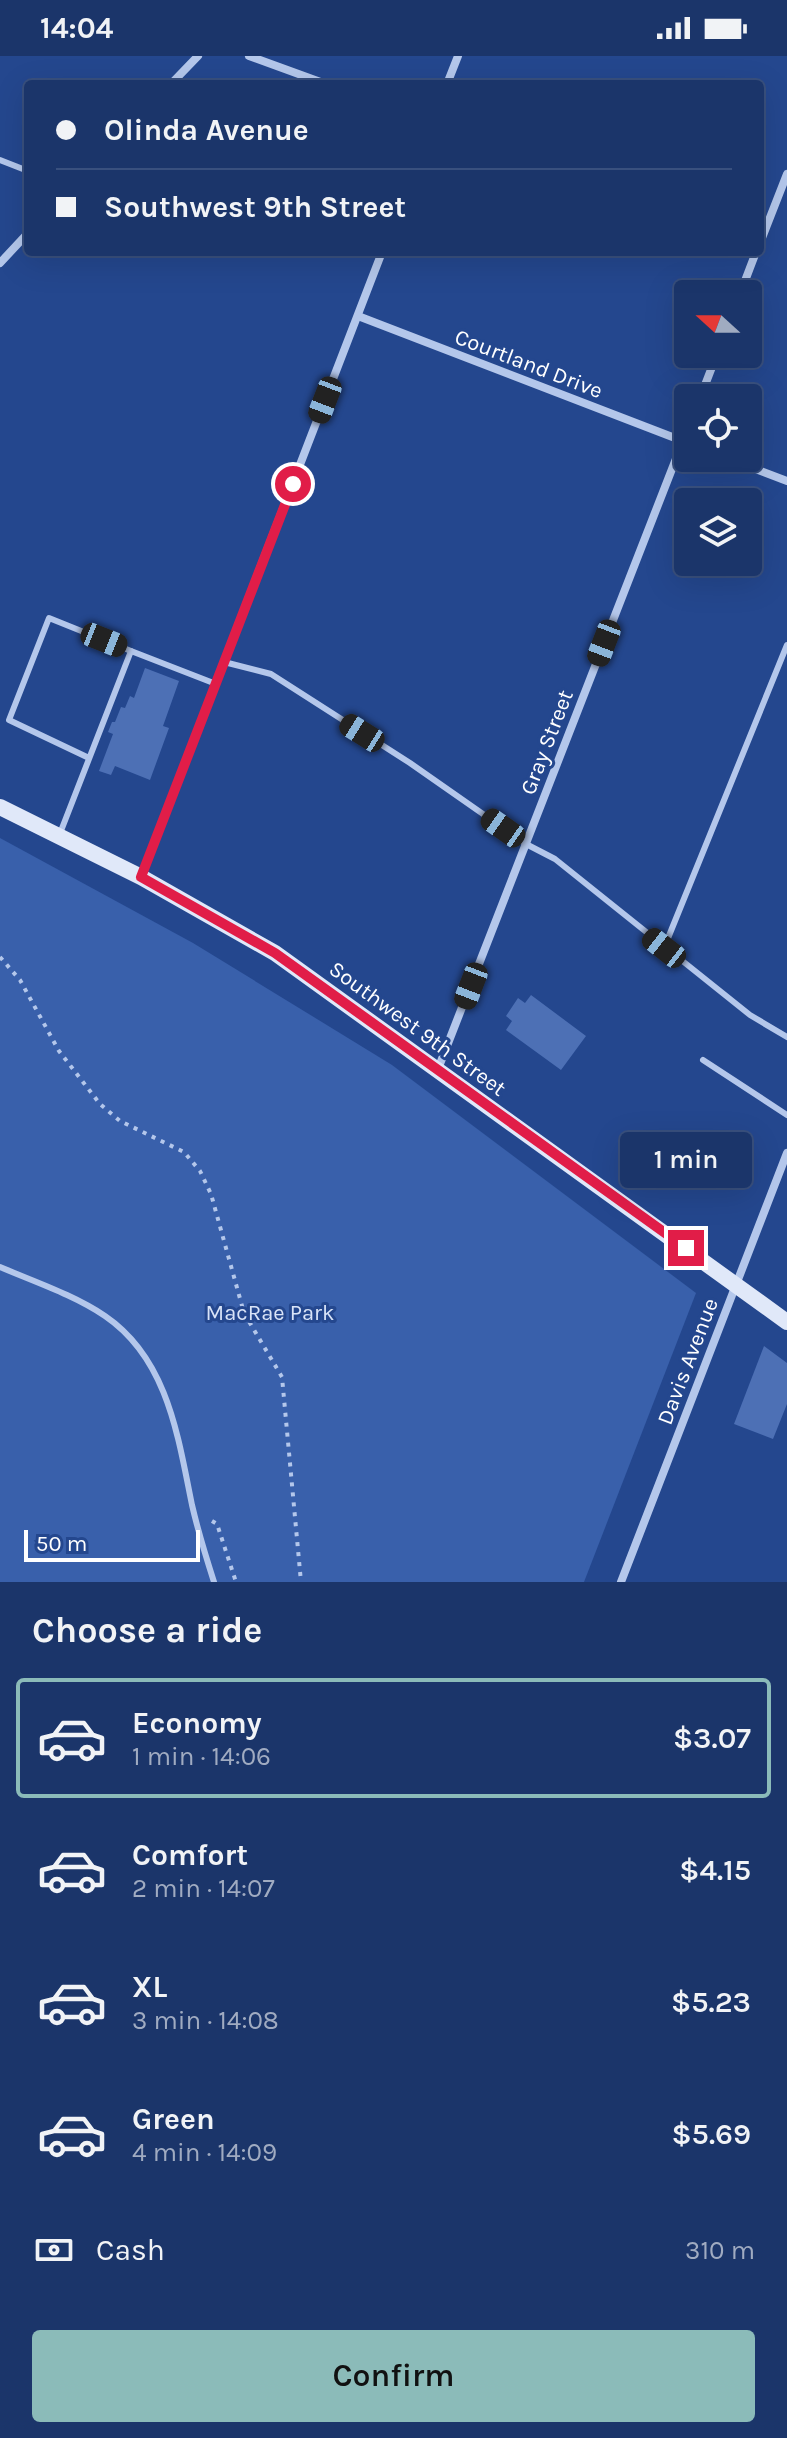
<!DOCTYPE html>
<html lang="en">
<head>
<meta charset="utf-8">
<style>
	body { margin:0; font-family:Karla,sans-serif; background:#243d70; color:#f1f3f6; height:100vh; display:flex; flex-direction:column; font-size:30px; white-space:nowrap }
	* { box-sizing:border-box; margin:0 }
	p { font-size:26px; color:#a0abc1 }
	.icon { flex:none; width:44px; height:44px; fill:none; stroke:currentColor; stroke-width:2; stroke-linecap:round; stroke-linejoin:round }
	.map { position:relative; height:1526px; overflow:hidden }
	.details { display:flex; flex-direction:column; background:#1b356a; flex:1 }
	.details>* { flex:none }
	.banner { position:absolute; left:24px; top:24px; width:740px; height:176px; border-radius:8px; box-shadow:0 8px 32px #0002,0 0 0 2px #39507e; display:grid; align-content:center; height:176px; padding:0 32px; background:#1b356a }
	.needle { width:52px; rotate:291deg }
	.buttons { position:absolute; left:674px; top:224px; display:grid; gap:16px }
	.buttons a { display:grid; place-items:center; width:88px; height:88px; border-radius:8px; background:#1b356a; box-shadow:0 8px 32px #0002,0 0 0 2px #39507e; font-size:40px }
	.scale { position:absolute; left:24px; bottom:20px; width:176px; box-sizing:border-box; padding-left:8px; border:4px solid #fff; border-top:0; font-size:22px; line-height:28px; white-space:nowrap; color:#fff; -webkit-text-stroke:6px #24478e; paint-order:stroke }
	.end { position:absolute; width:36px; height:36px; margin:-18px; border:10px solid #e11d48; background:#fff; box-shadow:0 0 0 4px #fff }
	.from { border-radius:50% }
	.bubble { position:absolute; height:56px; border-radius:8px; background:#1b356a; box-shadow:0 8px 32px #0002,0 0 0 2px #39507e; font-size:26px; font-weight:600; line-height:56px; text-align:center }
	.car { position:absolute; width:24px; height:48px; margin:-24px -12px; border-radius:10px; box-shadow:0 0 6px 2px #0007; background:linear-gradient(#222 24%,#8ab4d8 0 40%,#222 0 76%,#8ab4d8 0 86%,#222 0) }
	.banner b { display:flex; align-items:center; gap:28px; height:76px; font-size:30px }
	.banner b+b { border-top:2px solid #39507e }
	.banner i { width:20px; height:20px; background:#f1f3f6 }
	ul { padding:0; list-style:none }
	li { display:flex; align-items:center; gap:24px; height:120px; margin:0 16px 12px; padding:0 16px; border:4px solid transparent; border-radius:8px }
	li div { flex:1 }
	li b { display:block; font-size:30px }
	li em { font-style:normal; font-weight:600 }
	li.on { border-color:#8bbbb9 }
	li>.icon { width:72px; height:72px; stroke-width:1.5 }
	h2 { padding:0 32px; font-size:36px; line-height:96px }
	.pay { display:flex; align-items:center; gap:20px; height:88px; padding:0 32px; font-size:30px }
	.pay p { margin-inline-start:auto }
	.primary-button { display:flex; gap:16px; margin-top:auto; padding:16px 32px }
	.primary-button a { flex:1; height:92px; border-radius:8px; background:#8bbbb9; color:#111; font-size:32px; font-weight:600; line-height:92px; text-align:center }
	.status { display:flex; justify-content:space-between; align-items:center; height:56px; padding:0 40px; background:#1b356a; direction:ltr }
	.status svg { height:22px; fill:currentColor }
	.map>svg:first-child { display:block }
	.green { fill:#3960ab }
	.building { fill:#4d70b5 }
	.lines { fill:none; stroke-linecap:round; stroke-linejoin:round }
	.path { stroke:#b4c7eb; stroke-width:4; stroke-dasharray:4 6; stroke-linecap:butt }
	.service { stroke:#b4c7eb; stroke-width:6 }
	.minor { stroke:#b4c7eb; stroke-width:8 }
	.secondary { stroke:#e0e8f9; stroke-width:16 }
	.route { stroke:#e11d48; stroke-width:10 }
	.labels { text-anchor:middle; stroke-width:6; stroke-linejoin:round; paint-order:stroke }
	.street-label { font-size:22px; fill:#fff; stroke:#24478e }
	.park-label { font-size:22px; fill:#d9e4f8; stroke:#24478e }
</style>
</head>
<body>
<div class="status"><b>14:04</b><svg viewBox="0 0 49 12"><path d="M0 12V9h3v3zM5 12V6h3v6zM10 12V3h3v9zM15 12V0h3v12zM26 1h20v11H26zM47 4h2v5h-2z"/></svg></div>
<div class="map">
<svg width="787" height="1526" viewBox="0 0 787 1526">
	<rect width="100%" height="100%" fill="#24478e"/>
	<polygon class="green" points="0,782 193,887 392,1009 696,1237 584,1526 0,1526"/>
	<g class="building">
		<polygon points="145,612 179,625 163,670 169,672 150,724 115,710 111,719 99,715 113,678 108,676 112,666 115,666 121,651 125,652 130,640 134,642"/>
		<polygon points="531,939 586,980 561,1014 506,974 512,965 506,960 518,942 525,947"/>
		<polygon points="764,1290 787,1307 787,1348 773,1383 734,1368"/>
	</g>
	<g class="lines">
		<g class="path">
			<polyline points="0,901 20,924 59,995 100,1048 120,1065 184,1096 200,1115 211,1138 244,1257 282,1321 301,1526"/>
			<polyline points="212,1465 217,1468 236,1526"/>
		</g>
		<g class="service">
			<polyline points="0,104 28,115"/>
			<polyline points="131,595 216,628"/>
			<polyline points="224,606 271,618 410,707 526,788 555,803 750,959 787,981"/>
			<polyline points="59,780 131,595 49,562 9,664 89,702"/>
			<polyline points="664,892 787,589"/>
			<polyline points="703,1004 787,1059"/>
			<path d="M0,1211C35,1226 74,1239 105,1260C168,1303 178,1381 192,1449C198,1475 206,1501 214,1526"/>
		</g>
		<g class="minor">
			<polyline points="249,0 326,28"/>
			<polyline points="171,28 198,0"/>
			<polyline points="447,28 458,0"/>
			<polyline points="760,187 787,118"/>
			<polyline points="0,207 28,177"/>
			<polyline points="740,238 756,196"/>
			<polyline points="358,260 688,387"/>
			<polyline points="700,342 717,298"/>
			<polyline points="727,402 787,425"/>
			<polyline points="141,821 382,196"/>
			<polyline points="438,1013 688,372"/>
			<polyline points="621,1526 787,1097"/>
		</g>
		<polyline class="secondary" points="0,751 141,821 275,897 787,1266"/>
	</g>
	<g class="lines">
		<polyline class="route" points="293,428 141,821 275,897 686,1192"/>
	</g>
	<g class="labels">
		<g class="street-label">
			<text transform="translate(529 307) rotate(21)" y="8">Courtland Drive</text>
			<text transform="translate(546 686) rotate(-69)" y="8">Gray Street</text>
			<text transform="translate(418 972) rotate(36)" y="8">Southwest 9th Street</text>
			<text transform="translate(687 1305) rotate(-69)" y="8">Davis Avenue</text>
		</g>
		<g class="park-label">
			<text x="270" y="1264">MacRae Park</text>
		</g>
	</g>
</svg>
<div class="buttons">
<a><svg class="needle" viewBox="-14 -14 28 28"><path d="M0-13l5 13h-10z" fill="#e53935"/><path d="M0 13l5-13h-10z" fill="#a0abc1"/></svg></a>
<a><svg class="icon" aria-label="locate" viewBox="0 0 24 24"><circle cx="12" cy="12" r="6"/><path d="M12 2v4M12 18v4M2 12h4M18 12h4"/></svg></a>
<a><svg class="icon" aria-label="layers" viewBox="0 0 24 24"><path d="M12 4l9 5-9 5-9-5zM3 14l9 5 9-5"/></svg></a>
</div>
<div class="scale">50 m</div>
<i class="end from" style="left:293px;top:428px"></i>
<i class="end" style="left:686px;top:1192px"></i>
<div class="bubble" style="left:620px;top:1076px;width:132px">1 min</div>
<i class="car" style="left:325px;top:344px;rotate:201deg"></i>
<i class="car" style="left:104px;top:584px;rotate:112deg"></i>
<i class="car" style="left:604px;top:587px;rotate:201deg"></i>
<i class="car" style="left:362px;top:677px;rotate:302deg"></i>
<i class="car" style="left:503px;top:772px;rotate:305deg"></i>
<i class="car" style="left:664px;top:892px;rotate:308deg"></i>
<i class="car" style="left:471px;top:930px;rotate:201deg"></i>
<div class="banner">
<b><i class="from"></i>Olinda Avenue</b>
<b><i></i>Southwest 9th Street</b>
</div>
</div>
<section class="details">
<h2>Choose a ride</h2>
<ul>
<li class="on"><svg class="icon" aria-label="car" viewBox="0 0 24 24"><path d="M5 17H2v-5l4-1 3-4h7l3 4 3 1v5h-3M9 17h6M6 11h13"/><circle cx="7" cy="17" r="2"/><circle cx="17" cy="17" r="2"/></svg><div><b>Economy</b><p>1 min · 14:06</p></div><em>$3.07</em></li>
<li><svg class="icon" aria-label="car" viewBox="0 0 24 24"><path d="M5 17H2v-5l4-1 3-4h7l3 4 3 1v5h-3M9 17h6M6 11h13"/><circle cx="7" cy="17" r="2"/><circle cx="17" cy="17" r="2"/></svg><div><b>Comfort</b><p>2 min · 14:07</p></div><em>$4.15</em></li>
<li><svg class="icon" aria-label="car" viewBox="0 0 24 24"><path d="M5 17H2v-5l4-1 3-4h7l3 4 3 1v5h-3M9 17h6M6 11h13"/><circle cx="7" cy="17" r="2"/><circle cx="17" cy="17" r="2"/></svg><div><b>XL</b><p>3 min · 14:08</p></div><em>$5.23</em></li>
<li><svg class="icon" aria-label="car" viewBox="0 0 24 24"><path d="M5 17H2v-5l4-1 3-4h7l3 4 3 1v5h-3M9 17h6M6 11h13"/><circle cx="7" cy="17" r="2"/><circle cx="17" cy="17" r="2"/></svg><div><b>Green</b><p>4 min · 14:09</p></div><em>$5.69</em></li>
</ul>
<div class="pay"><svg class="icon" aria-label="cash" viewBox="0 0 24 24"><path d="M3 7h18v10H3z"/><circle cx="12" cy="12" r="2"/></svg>Cash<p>310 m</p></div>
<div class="primary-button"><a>Confirm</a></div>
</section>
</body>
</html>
